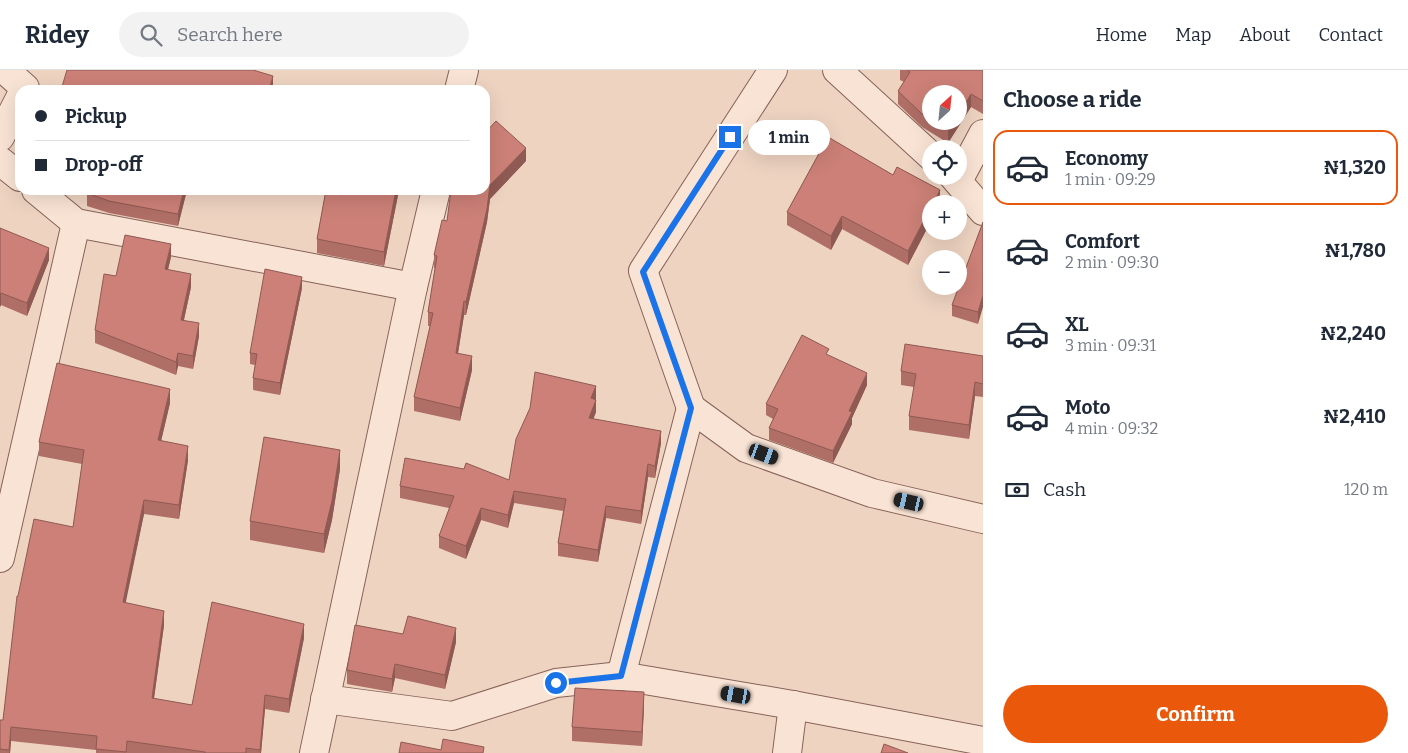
<!DOCTYPE html>
<html lang="en">
<head>
<meta charset="utf-8">
<style>
	body { margin:0; font-family:Bitter,serif; background:#f2f2f3; color:#1f2937; height:100vh; display:flex; flex-direction:column; font-size:19px; white-space:nowrap }
	* { box-sizing:border-box; margin:0 }
	p { font-size:16px; color:#747a83 }
	.icon { flex:none; width:28px; height:28px; fill:none; stroke:currentColor; stroke-width:2; stroke-linecap:round; stroke-linejoin:round }
	.map { position:relative; flex:1; overflow:hidden }
	.sheet { display:flex; flex-direction:column; background:#fff; width:425px }
	.sheet>* { flex:none }
	.guide { position:absolute; left:15px; top:15px; width:475px; height:110px; border-radius:15px; box-shadow:0 5px 20px #0002; display:grid; align-content:center; height:110px; padding:0 20px; background:#fff }
	.needle { width:32px; rotate:27deg }
	.buttons { position:absolute; left:922px; top:15px; display:grid; gap:10px }
	.buttons a { display:grid; place-items:center; width:45px; height:45px; border-radius:50%; background:#fff; box-shadow:0 5px 20px #0002; font-size:25px }
	.end { position:absolute; width:22px; height:22px; margin:-11px; border:6px solid #1a73e8; background:#fff; box-shadow:0 0 0 2px #fff }
	.from { border-radius:50% }
	.bubble { position:absolute; height:35px; border-radius:18px; background:#fff; box-shadow:0 5px 20px #0002; font-size:16px; font-weight:700; line-height:35px; text-align:center }
	.car { position:absolute; width:15px; height:30px; margin:-15px -8px; border-radius:6px; box-shadow:0 0 4px 1px #0007; background:linear-gradient(#222 24%,#8ab4d8 0 40%,#222 0 76%,#8ab4d8 0 86%,#222 0) }
	.guide b { display:flex; align-items:center; gap:18px; height:48px; font-size:19px }
	.guide b+b { border-top:1px solid #e0e1e3 }
	.guide i { width:12px; height:12px; background:#1f2937 }
	ul { padding:0; list-style:none }
	li { display:flex; align-items:center; gap:15px; height:75px; margin:0 10px 8px; padding:0 10px; border:2px solid transparent; border-radius:15px }
	li div { flex:1 }
	li b { display:block; font-size:19px }
	li em { font-style:normal; font-weight:700 }
	li.selected { border-color:#ea580c }
	li>.icon { width:45px; height:45px; stroke-width:1.5 }
	h2 { padding:0 20px; font-size:22px; line-height:60px }
	.pay { display:flex; align-items:center; gap:12px; height:55px; padding:0 20px; font-size:19px }
	.pay p { margin-inline-start:auto }
	.action { display:flex; gap:10px; margin-top:auto; padding:10px 20px }
	.action a { flex:1; height:58px; border-radius:30px; background:#ea580c; color:#fff; font-size:20px; font-weight:700; line-height:58px; text-align:center }
	header { display:flex; align-items:center; gap:30px; box-sizing:border-box; height:70px; padding:0 25px; background:#fff; border-bottom:1px solid #e0e1e3 }
	header strong { font-size:24px }
	nav { display:flex; gap:28px; margin-inline-start:auto; font-size:18px }
	.search { width:350px; height:45px; background:#f2f2f3; display:flex; align-items:center; gap:12px; box-sizing:border-box; padding:0 18px; border-radius:28px; color:#747a83; font-size:19px }
	main { display:flex; flex:1; min-height:0 }
	.map>svg:first-child { display:block }
	.lines { fill:none; stroke-linecap:round; stroke-linejoin:round }
	.minor-casing { stroke:#876359; stroke-width:30 }
	.minor { stroke:#f9e3d4; stroke-width:28 }
	.wall { fill:#af6e66; fill-rule:evenodd }
	.shaded-wall { fill:#8f5a53 }
	.building { fill:#cc8077; stroke:#8f5a53 }
	.route { stroke:#1a73e8; stroke-width:6 }
</style>
</head>
<body>
<header>
<strong>Ridey</strong>
<div class="search"><svg class="icon" aria-label="search" viewBox="0 0 24 24"><circle cx="10" cy="10" r="6"/><path d="M15 15l6 6"/></svg>Search here</div>
<nav><a>Home</a><a>Map</a><a>About</a><a>Contact</a></nav>
</header>
<main>
<div class="map">
<svg width="983" height="683" viewBox="0 0 983 683">
	<rect width="100%" height="100%" fill="#eed3c1"/>
	<g class="lines">
		<defs>
			<g id="minor">
				<polyline points="5,0 25,18"/>
				<polyline points="837,0 931,86"/>
				<polyline points="459,20 464,0"/>
				<polyline points="0,67 20,28"/>
				<polyline points="0,91 20,107"/>
				<polyline points="953,106 983,141"/>
				<polyline points="958,111 983,64"/>
				<polyline points="36,120 76,153 413,217"/>
				<polyline points="691,338 643,201 773,0"/>
				<polyline points="0,488 76,153"/>
				<polyline points="621,606 691,338 746,378 872,423 983,449"/>
				<polyline points="325,629 452,646 556,613 621,606 793,635 983,671"/>
				<polyline points="314,683 413,217 436,120"/>
				<polyline points="787,683 793,635"/>
			</g>
		</defs>
		<use href="#minor" class="minor-casing"/>
		<use href="#minor" class="minor"/>
	</g>
	<g class="wall">
		<path d="M900,0H983V44L971,37L948,73L922,57L898,34V21L904,12L900,10ZM931,24L959,51H931Z"/>
		<polygon points="828,67 893,105 897,97 940,120 940,134 931,134 931,151 908,195 842,159 831,180 787,155 787,142"/>
		<polygon points="526,91 490,129 487,152 466,245 464,245 458,283 472,300 460,351 414,341 414,327 430,256 428,256 428,242 435,198 434,198 434,185 447,151"/>
		<polygon points="187,120 178,156 109,143 87,136 87,123"/>
		<polygon points="326,120 399,120 384,196 317,183 317,169"/>
		<polygon points="983,152 978,254 952,246 952,235"/>
		<polygon points="0,158 49,190 27,246 1,235 0,237"/>
		<polygon points="171,187 168,199 191,217 184,250 199,266 193,299 178,296 176,305 95,273 95,260 116,206"/>
		<polygon points="302,218 280,325 253,320 253,308 255,295 250,294 250,283"/>
		<polygon points="829,286 867,315 852,348 852,354 833,393 769,370 769,358 773,349 766,345 766,334"/>
		<polygon points="983,286 983,327 975,326 969,369 909,360 909,346 914,317 901,315 901,301"/>
		<polygon points="596,316 596,342 593,349 661,373 655,408 648,407 641,454 606,448 598,492 558,486 558,473 563,441 514,433 508,458 481,450 466,489 439,478 439,466 449,438 400,428 400,416 509,410"/>
		<polygon points="170,333 161,371 188,390 179,449 144,444 125,532 164,555 154,629 192,635 304,568 289,643 265,639 261,683 96,683 96,680 11,671 10,683 0,683 0,650 3,650 18,526 73,457 82,394 39,386 39,372"/>
		<polygon points="340,399 332,450 324,483 250,470 250,451"/>
		<polygon points="403,564 456,572 445,619 395,608 392,622 347,614 347,600"/>
		<polygon points="644,636 642,676 572,671 572,657"/>
	</g>
	<g class="shaded-wall">
		<polygon points="273,6 273,20 269,20"/>
		<polygon points="971,24 971,37 948,73 948,60 954,51 959,51 959,44"/>
		<polygon points="526,78 526,91 490,129 487,152 466,245 466,232 490,115"/>
		<polygon points="184,120 187,120 178,156 178,144"/>
		<polygon points="396,120 399,120 384,196 384,182"/>
		<polygon points="940,120 940,134 933,134"/>
		<polygon points="931,137 931,151 908,195 908,181"/>
		<polygon points="842,146 842,159 831,180 831,166"/>
		<polygon points="171,174 171,187 165,212 165,199"/>
		<polygon points="49,178 49,190 27,246 27,233"/>
		<polygon points="191,204 191,217 181,263 181,250"/>
		<polygon points="302,207 302,218 280,325 280,313"/>
		<polygon points="1,223 1,235 0,237 0,224"/>
		<polygon points="983,225 983,237 978,254 978,242"/>
		<polygon points="464,231 464,245 456,296 456,283"/>
		<polygon points="199,253 199,266 193,299 193,286"/>
		<polygon points="178,283 178,296 176,305 176,292"/>
		<polygon points="472,286 472,300 460,351 460,338"/>
		<polygon points="867,303 867,315 852,348 852,354 833,393 833,381 849,341"/>
		<polygon points="975,312 975,326 969,369 969,355"/>
		<polygon points="596,316 596,342 589,361 589,348 591,328"/>
		<polygon points="170,319 170,333 158,384 158,370"/>
		<polygon points="661,361 661,373 655,408 655,396"/>
		<polygon points="188,376 188,390 179,449 179,435"/>
		<polygon points="340,380 340,399 332,450 324,483 324,464"/>
		<polygon points="648,394 648,407 641,454 641,441"/>
		<polygon points="514,421 514,433 508,458 508,445"/>
		<polygon points="144,430 144,444 123,546 123,532"/>
		<polygon points="606,436 606,448 598,492 598,480"/>
		<polygon points="481,438 481,450 466,489 466,476"/>
		<polygon points="164,541 164,555 152,642 152,628"/>
		<polygon points="304,554 304,568 289,643 289,629"/>
		<polygon points="456,558 456,572 445,619 445,605"/>
		<polygon points="395,594 395,608 392,622 392,609"/>
		<polygon points="644,622 644,636 642,676 642,662"/>
		<polygon points="265,625 265,639 261,683 260,683"/>
		<polygon points="11,657 11,671 10,683 9,683"/>
	</g>
	<g class="building">
		<polygon points="67,0 253,0 273,6 269,20 61,20"/>
		<polygon points="907,0 983,0 983,31 971,24 959,44 959,24 931,24 931,49 922,44 898,21 910,2"/>
		<polygon points="496,51 526,78 490,115 487,139 466,232 464,231 456,283 472,286 460,338 414,327 433,243 428,242 437,186 434,185 442,150 447,151 451,120 485,120 485,63"/>
		<polygon points="934,51 954,51 948,60"/>
		<polygon points="828,67 893,105 897,97 940,120 933,134 931,134 931,137 908,181 842,146 831,166 787,142"/>
		<polygon points="88,120 184,120 178,144 109,131 87,123"/>
		<polygon points="326,120 396,120 384,182 317,169"/>
		<polygon points="983,152 983,225 978,242 952,235"/>
		<polygon points="0,158 49,178 27,233 1,223 0,224"/>
		<polygon points="125,165 171,174 165,199 191,204 181,250 199,253 193,286 178,283 176,292 95,260 104,204 116,206"/>
		<polygon points="265,199 302,207 280,313 253,308 257,284 250,283"/>
		<polygon points="802,265 829,279 826,284 867,303 849,341 852,342 833,381 769,358 778,339 766,334"/>
		<polygon points="905,274 983,286 983,314 975,312 969,355 909,346 916,304 901,301"/>
		<polygon points="57,293 170,319 158,370 188,376 179,435 144,430 123,532 164,541 152,628 192,635 212,532 304,554 289,629 265,625 260,680 246,678 246,683 205,683 205,682 127,671 126,682 96,679 97,666 11,657 9,680 0,679 0,650 3,650 17,526 18,526 34,449 73,457 84,380 39,372"/>
		<polygon points="535,302 596,316 591,328 596,330 589,348 661,361 655,396 648,394 641,441 606,436 598,480 558,473 566,429 514,421 508,445 481,438 466,476 439,466 454,426 400,416 405,388 464,399 466,393 509,410 516,369 530,338"/>
		<polygon points="264,367 340,380 332,431 324,464 250,451"/>
		<polygon points="408,546 456,558 445,605 395,594 392,609 347,600 355,555 403,564"/>
		<polygon points="575,618 644,622 642,662 572,657"/>
		<polygon points="443,669 484,677 483,683 399,683 401,672 441,680"/>
		<polygon points="884,674 908,683 881,683"/>
	</g>
	<g class="lines">
		<polyline class="route" points="556,613 621,606 691,338 643,202 730,67"/>
	</g>
</svg>
<div class="buttons">
<a><svg class="needle" viewBox="-14 -14 28 28"><path d="M0-13l5 13h-10z" fill="#e53935"/><path d="M0 13l5-13h-10z" fill="#747a83"/></svg></a>
<a><svg class="icon" aria-label="locate" viewBox="0 0 24 24"><circle cx="12" cy="12" r="6"/><path d="M12 2v4M12 18v4M2 12h4M18 12h4"/></svg></a>
<a>+</a>
<a>−</a>
</div>
<i class="end from" style="left:556px;top:613px"></i>
<i class="end" style="left:730px;top:67px"></i>
<div class="bubble" style="left:748px;top:50px;width:82px">1 min</div>
<i class="car" style="left:764px;top:384px;rotate:110deg"></i>
<i class="car" style="left:909px;top:432px;rotate:283deg"></i>
<i class="car" style="left:736px;top:625px;rotate:280deg"></i>
<div class="guide">
<b><i class="from"></i>Pickup</b>
<b><i></i>Drop-off</b>
</div>
</div>
<section class="sheet">
<h2>Choose a ride</h2>
<ul>
<li class="selected"><svg class="icon" aria-label="car" viewBox="0 0 24 24"><path d="M5 17H2v-5l4-1 3-4h7l3 4 3 1v5h-3M9 17h6M6 11h13"/><circle cx="7" cy="17" r="2"/><circle cx="17" cy="17" r="2"/></svg><div><b>Economy</b><p>1 min · 09:29</p></div><em>₦1,320</em></li>
<li><svg class="icon" aria-label="car" viewBox="0 0 24 24"><path d="M5 17H2v-5l4-1 3-4h7l3 4 3 1v5h-3M9 17h6M6 11h13"/><circle cx="7" cy="17" r="2"/><circle cx="17" cy="17" r="2"/></svg><div><b>Comfort</b><p>2 min · 09:30</p></div><em>₦1,780</em></li>
<li><svg class="icon" aria-label="car" viewBox="0 0 24 24"><path d="M5 17H2v-5l4-1 3-4h7l3 4 3 1v5h-3M9 17h6M6 11h13"/><circle cx="7" cy="17" r="2"/><circle cx="17" cy="17" r="2"/></svg><div><b>XL</b><p>3 min · 09:31</p></div><em>₦2,240</em></li>
<li><svg class="icon" aria-label="car" viewBox="0 0 24 24"><path d="M5 17H2v-5l4-1 3-4h7l3 4 3 1v5h-3M9 17h6M6 11h13"/><circle cx="7" cy="17" r="2"/><circle cx="17" cy="17" r="2"/></svg><div><b>Moto</b><p>4 min · 09:32</p></div><em>₦2,410</em></li>
</ul>
<div class="pay"><svg class="icon" aria-label="cash" viewBox="0 0 24 24"><path d="M3 7h18v10H3z"/><circle cx="12" cy="12" r="2"/></svg>Cash<p>120 m</p></div>
<div class="action"><a>Confirm</a></div>
</section>
</main>
</body>
</html>
